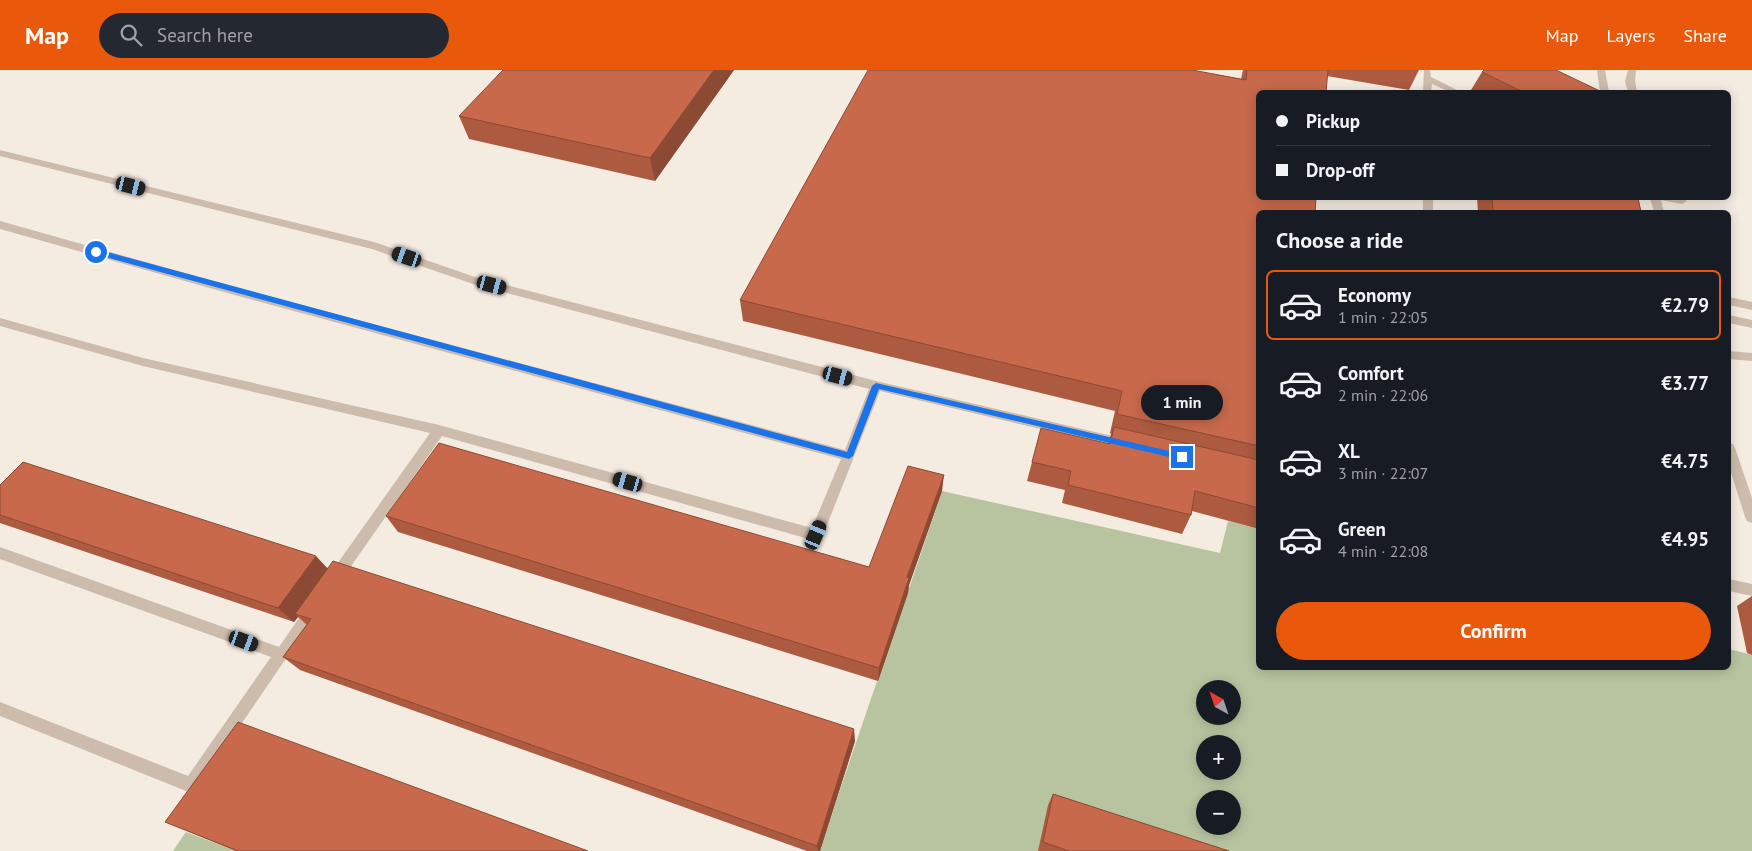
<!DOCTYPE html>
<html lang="en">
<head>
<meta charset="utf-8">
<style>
	body { margin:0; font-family:"PT Sans",sans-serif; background:#242831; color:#f1f3f6; height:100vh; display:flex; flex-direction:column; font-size:19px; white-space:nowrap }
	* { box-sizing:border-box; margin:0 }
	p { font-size:16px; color:#9ea1a6 }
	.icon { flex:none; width:28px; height:28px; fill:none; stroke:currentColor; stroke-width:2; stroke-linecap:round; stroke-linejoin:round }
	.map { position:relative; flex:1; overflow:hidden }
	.panel { position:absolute; left:1256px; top:140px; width:475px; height:460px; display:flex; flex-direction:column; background:#171b24; border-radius:8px; box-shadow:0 2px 12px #0003 }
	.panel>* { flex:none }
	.guide { position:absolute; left:1256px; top:20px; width:475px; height:110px; border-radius:8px; box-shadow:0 2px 12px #0003; display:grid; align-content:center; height:110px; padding:0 20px; background:#171b24 }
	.needle { width:32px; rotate:320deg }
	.fabs { position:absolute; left:1196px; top:610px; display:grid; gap:10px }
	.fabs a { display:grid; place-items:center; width:45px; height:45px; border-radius:50%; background:#171b24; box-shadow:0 2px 12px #0003; font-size:25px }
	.end { position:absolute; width:22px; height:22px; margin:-11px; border:6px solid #1a73e8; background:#fff; box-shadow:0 0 0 2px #fff }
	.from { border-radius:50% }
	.bubble { position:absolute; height:35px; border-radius:18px; background:#171b24; box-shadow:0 2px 12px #0003; font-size:16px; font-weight:800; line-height:35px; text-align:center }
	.car { position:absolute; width:15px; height:30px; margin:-15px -8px; border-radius:6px; box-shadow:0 0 4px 1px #0007; background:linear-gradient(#222 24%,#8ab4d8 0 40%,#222 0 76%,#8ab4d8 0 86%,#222 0) }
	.guide b { display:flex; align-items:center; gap:18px; height:48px; font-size:19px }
	.guide b+b { border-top:1px solid #363941 }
	.guide i { width:12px; height:12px; background:#f1f3f6 }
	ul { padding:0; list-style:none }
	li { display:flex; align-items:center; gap:15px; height:70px; margin:0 10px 8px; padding:0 10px; border:2px solid transparent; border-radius:8px }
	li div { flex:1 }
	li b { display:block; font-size:19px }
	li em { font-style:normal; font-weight:800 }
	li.active { border-color:#ea580c }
	li>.icon { width:45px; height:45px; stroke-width:1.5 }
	h2 { padding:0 20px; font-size:22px; line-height:60px }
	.button { display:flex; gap:10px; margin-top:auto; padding:10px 20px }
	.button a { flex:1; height:58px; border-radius:30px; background:#ea580c; color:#fff; font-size:20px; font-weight:800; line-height:58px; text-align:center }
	header { display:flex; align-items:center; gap:30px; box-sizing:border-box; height:70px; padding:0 25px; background:#ea580c; color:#fff }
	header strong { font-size:24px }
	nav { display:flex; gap:28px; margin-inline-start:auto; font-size:18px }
	.search { width:350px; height:45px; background:#242831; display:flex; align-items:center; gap:12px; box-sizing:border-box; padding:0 18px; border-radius:28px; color:#9ea1a6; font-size:19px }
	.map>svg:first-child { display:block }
	.green { fill:#b8c4a0; fill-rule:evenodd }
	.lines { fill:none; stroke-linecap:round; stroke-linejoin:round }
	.minor { fill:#cdbbac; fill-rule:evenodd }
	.wall { fill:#ac5a40 }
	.shaded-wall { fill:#8c4a34 }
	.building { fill:#c8694b; stroke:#8c4a34 }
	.route { fill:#1a73e8 }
</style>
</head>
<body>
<header>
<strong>Map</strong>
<div class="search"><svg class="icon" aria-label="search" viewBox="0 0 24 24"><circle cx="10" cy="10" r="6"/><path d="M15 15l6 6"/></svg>Search here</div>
<nav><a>Map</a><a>Layers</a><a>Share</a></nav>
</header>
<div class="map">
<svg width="1752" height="781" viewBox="0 0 1752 781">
	<rect width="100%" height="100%" fill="#f4ebe1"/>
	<g class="green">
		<path d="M942,421L1220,483L1228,451L1259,459V598H1729V579L1752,585V781H820C859,660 902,541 942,421ZM1205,619H1232V646H1205ZM1205,674H1232V701H1205ZM1205,729H1232V756H1205Z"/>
		<polygon points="186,762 236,781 173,781"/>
	</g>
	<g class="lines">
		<g class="minor">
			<polygon points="1424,0 1430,0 1431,7 1461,22 1450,22 1432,14 1431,22 1423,22"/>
			<polygon points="1597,0 1605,0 1609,22 1600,22"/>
			<polygon points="1628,0 1636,0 1635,11 1637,22 1628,22 1625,11"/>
			<polygon points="0,80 374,172 475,207 876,311 1125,369 1129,370 1131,374 1129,378 1125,379 880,321 823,465 821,469 816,471 442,366 340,512 335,514 330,512 328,508 330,504 430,363 143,296 0,256 0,248 143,288 439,355 812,458 841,389 231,224 0,159 0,151 231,216 845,380 869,319 473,214 372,179 0,86"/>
			<rect x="1423" y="128" width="10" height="14"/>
			<polygon points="1650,128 1681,128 1687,131 1682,134 1661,130 1664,142 1654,142"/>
			<polygon points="1729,227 1752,232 1752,240 1729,235"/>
			<polygon points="1729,245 1752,250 1752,258 1729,253"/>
			<polygon points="1729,281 1752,283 1752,291 1729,289"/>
			<polygon points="1729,373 1733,374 1735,378 1752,428 1752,453 1747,451 1745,447 1729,396"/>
			<polygon points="0,477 279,577 308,535 313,533 318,535 320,539 196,720 191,723 0,646 0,632 188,706 271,587 0,489"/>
			<polygon points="1729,509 1752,514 1752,526 1729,521"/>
		</g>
	</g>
	<g class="wall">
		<polygon points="734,0 655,111 469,69 459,46"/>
		<polygon points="1243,0 1419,0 1409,20 1327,6 1259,142 1259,459 1192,441 1191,445 1182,464 1062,433 1065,420 1027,411 1032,392 1108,374 1111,364 1110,363 1115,341 743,251 740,230 1241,9"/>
		<polygon points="1482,2 1602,22 1475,22 1471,20"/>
		<polygon points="1477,128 1638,128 1641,142 1478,142"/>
		<polygon points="0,415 328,498 855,671 820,781 807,781 300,600 283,587 307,555 298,547 294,552 0,453"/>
		<polygon points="942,421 909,515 908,523 878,611 398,462 386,446 869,497"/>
		<polygon points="1752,526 1752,585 1747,583 1737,536"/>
		<polygon points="1053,724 1229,781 1038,781 1048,735"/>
		<polygon points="165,752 588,781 236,781"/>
	</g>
	<g class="shaded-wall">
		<polygon points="714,0 734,0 655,111 650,88"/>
		<polygon points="944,405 942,421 909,515 908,523 878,611 879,598 907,507"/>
		<polygon points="316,486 330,501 295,544 298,547 294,552 278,538"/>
		<polygon points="854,659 855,671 820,781 818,781 817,776"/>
	</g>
	<g class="building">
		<polygon points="503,0 714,0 650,88 459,46"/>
		<polygon points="868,0 1192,0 1246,10 1247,0 1328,0 1326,22 1259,22 1259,128 1316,128 1315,142 1259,142 1259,376 1117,344 1122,321 740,230"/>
		<polygon points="1484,0 1556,0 1602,22 1523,22 1482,2"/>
		<polygon points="1492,128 1638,128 1641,142 1493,142"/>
		<polygon points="1114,357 1259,390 1259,438 1195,421 1191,445 1068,415 1071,401 1032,392 1041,358 1110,374"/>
		<polygon points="439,373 869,497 908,396 944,405 907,507 909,508 879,598 386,446"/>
		<polygon points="23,392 316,486 278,538 0,445 0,415"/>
		<polygon points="333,491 854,659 817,776 283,587 311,549 295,544"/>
		<polygon points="238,652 588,781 238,781 165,752"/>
		<polygon points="1053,724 1229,781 1069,781 1043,772"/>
	</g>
	<polygon class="route" points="96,179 847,382 872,316 876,313 1182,384 1186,387 1182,390 879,319 853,386 849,389 94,184"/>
</svg>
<div class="fabs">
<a><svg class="needle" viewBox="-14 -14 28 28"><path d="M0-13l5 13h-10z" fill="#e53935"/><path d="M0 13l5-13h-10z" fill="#9ea1a6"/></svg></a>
<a>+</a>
<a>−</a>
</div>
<i class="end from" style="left:96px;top:182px"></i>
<i class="end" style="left:1182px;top:387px"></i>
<div class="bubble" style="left:1141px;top:315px;width:82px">1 min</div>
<i class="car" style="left:131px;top:116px;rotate:104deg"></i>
<i class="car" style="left:407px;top:187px;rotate:289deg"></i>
<i class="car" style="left:492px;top:215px;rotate:105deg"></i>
<i class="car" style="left:838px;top:306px;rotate:105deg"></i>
<i class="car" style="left:628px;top:412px;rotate:286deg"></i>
<i class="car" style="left:816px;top:465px;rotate:23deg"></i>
<i class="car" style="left:244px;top:571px;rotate:110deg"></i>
<div class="guide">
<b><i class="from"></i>Pickup</b>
<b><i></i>Drop-off</b>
</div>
<section class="panel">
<h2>Choose a ride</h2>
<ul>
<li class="active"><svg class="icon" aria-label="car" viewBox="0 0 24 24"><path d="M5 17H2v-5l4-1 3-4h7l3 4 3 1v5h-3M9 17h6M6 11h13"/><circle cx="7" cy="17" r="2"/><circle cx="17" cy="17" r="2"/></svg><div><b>Economy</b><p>1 min · 22:05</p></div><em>€2.79</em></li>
<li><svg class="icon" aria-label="car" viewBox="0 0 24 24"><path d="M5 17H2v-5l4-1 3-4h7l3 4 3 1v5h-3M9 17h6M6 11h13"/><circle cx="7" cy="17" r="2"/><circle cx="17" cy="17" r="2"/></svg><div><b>Comfort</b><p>2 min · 22:06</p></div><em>€3.77</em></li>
<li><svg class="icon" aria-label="car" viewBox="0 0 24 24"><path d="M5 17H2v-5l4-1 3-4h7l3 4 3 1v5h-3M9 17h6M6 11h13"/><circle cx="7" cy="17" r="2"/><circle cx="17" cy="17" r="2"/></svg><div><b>XL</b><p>3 min · 22:07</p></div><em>€4.75</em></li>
<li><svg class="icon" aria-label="car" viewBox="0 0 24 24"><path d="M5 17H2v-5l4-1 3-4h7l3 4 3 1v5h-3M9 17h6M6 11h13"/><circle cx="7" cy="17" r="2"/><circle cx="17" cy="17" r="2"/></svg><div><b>Green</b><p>4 min · 22:08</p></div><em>€4.95</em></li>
</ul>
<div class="button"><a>Confirm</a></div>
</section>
</div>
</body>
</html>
